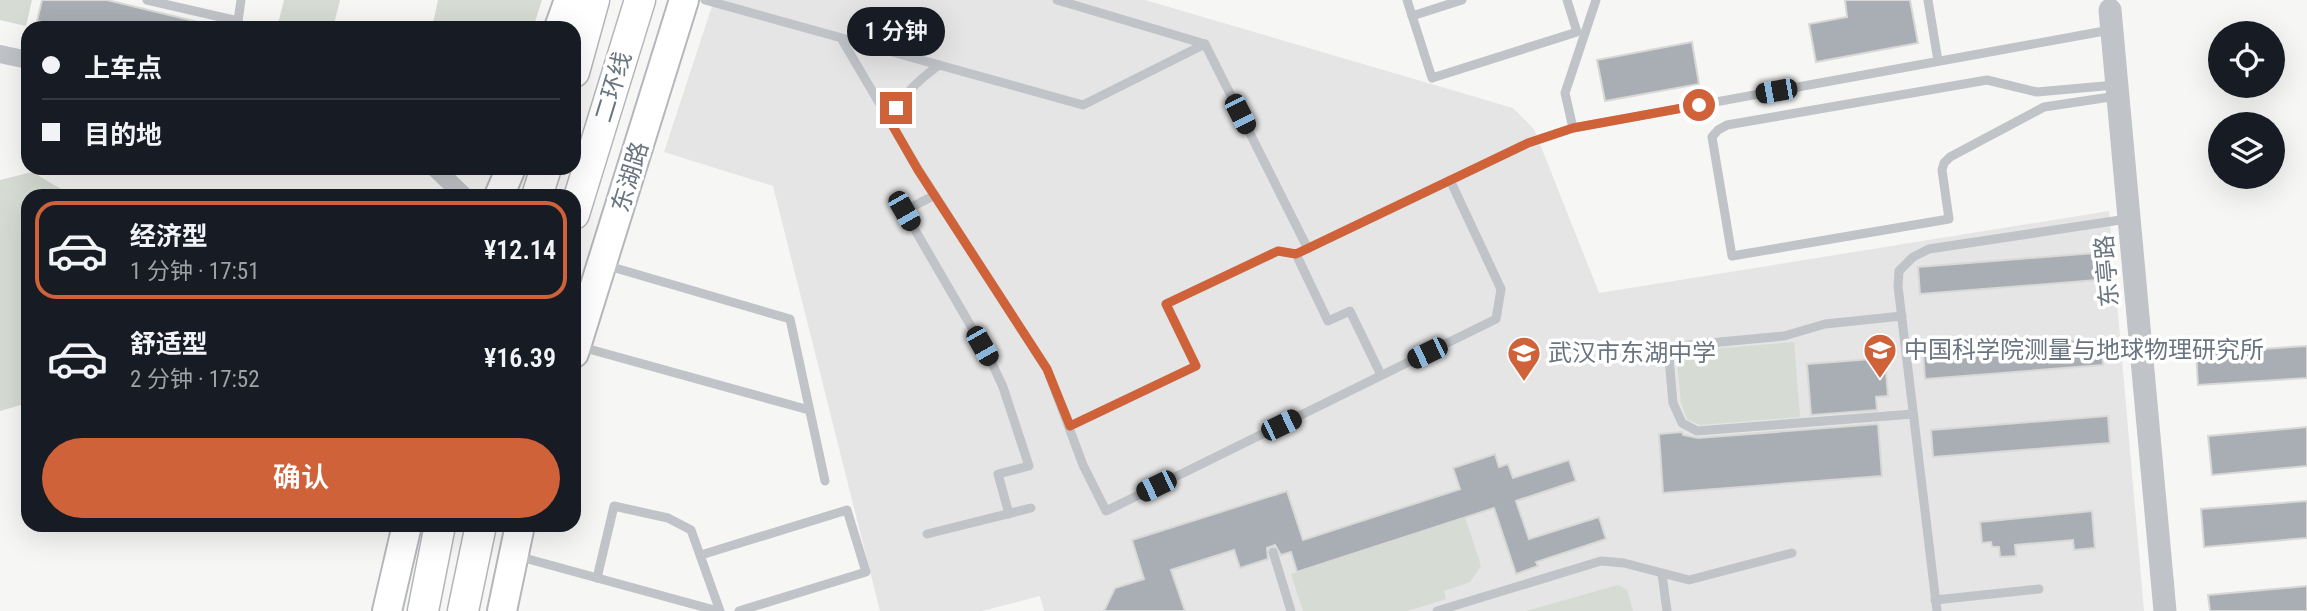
<!DOCTYPE html>
<html lang="zh">
<head>
<meta charset="utf-8">
<style>
	body { margin:0; font-family:"Roboto Condensed","Noto Sans SC",sans-serif; background:#20242c; color:#f1f3f6; height:100vh; display:flex; flex-direction:column; font-size:26px; white-space:nowrap }
	* { box-sizing:border-box; margin:0 }
	p { font-size:23px; color:#9ea1a6 }
	.icon { flex:none; width:38px; height:38px; fill:none; stroke:currentColor; stroke-width:2; stroke-linecap:round; stroke-linejoin:round }
	.map { position:relative; flex:1; overflow:hidden }
	.side { position:absolute; left:21px; top:189px; width:560px; height:343px; display:flex; flex-direction:column; background:#171b24; border-radius:21px; box-shadow:0 7px 28px #0002 }
	.side>* { flex:none }
	.banner { position:absolute; left:21px; top:21px; width:560px; height:154px; border-radius:21px; box-shadow:0 7px 28px #0002; display:grid; align-content:center; height:154px; padding:0 21px; background:#171b24 }
	.controls { position:absolute; left:2208px; top:21px; display:grid; gap:14px }
	.controls a { display:grid; place-items:center; width:77px; height:77px; border-radius:50%; background:#171b24; box-shadow:0 7px 28px #0002; font-size:35px }
	.end { position:absolute; width:32px; height:32px; margin:-16px; border:9px solid #d0623a; background:#fff; box-shadow:0 0 0 4px #fff }
	.from { border-radius:50% }
	.bubble { position:absolute; height:49px; border-radius:24px; background:#171b24; box-shadow:0 7px 28px #0002; font-size:23px; font-weight:600; line-height:49px; text-align:center }
	.car { position:absolute; width:21px; height:42px; margin:-21px -10px; border-radius:9px; box-shadow:0 0 5px 2px #0007; background:linear-gradient(#222 24%,#8ab4d8 0 40%,#222 0 76%,#8ab4d8 0 86%,#222 0) }
	.banner b { display:flex; align-items:center; gap:24px; height:66px; font-size:26px }
	.banner b+b { border-top:2px solid #363941 }
	.banner i { width:18px; height:18px; background:#f1f3f6 }
	ul { padding:12px 0 0; list-style:none }
	li { display:flex; align-items:center; gap:21px; height:98px; margin:0 14px 10px; padding:0 7px; border:4px solid transparent; border-radius:21px }
	li div { flex:1 }
	li b { display:block; font-size:26px }
	li em { font-style:normal; font-weight:600 }
	li.on { border-color:#d0623a }
	li>.icon { width:63px; height:63px; stroke-width:1.5 }
	.primary-button { display:flex; gap:14px; margin-top:auto; padding:14px 21px }
	.primary-button a { flex:1; height:80px; border-radius:42px; background:#d0623a; color:#fff; font-size:28px; font-weight:600; line-height:80px; text-align:center }
	.map>svg:first-child { display:block }
	.built { fill:#e4e5e4 }
	.green { fill:#d6dbd3 }
	.building { fill:#a8aeb3; stroke:#d8d8d6; stroke-width:2 }
	.lines { fill:none; stroke-linecap:round; stroke-linejoin:round }
	.primary-casing { stroke:#b4b7bb; stroke-width:32 }
	.trunk-casing { stroke:#b3b6b9; stroke-width:33 }
	.service { stroke:#c0c3c7; stroke-width:9 }
	.minor { stroke:#c0c3c7; stroke-width:18 }
	.tertiary { stroke:#c0c3c7; stroke-width:23 }
	.primary { stroke:#fff; stroke-width:28 }
	.trunk { stroke:#fff; stroke-width:30 }
	.route { stroke:#d0623a; stroke-width:9 }
	.labels { text-anchor:middle; stroke-width:7; stroke-linejoin:round; paint-order:stroke }
	.street-label { font-size:24px; fill:#697581; stroke:#fff }
	.poi-label { font-size:24px; fill:#697581; stroke:#fff; text-anchor:start }
</style>
</head>
<body>
<div class="map">
<svg width="2307" height="611" viewBox="0 0 2307 611">
	<rect width="100%" height="100%" fill="#f6f6f4"/>
	<polygon class="built" points="714,0 1145,0 1513,108 1534,129 1599,293 2109,211 2144,611 1044,611 1040,596 982,611 880,611 773,186 664,152"/>
	<g class="green">
		<polygon points="0,0 32,0 26,26 0,20"/>
		<polygon points="284,0 340,0 333,28 277,28"/>
		<polygon points="438,0 542,0 533,28 432,28"/>
		<polygon points="32,172 73,196 28,196 28,403 0,411 0,180"/>
		<polygon points="1794,342 1800,417 1700,425 1687,419 1681,403 1676,352"/>
		<polygon points="1465,517 1481,566 1470,582 1444,591 1446,599 1408,611 1303,611 1291,574"/>
		<polygon points="1618,585 1627,590 1633,611 1526,611"/>
	</g>
	<g class="building">
		<polygon points="42,0 107,0 198,22 197,28 65,28 37,21"/>
		<polygon points="1845,0 1910,0 1918,43 1816,62 1809,24 1847,17"/>
		<polygon points="1692,42 1699,84 1605,101 1597,60"/>
		<polygon points="2095,253 2097,280 1920,294 1918,267"/>
		<polygon points="2101,338 2103,365 1925,379 1923,352"/>
		<polygon points="2307,346 2307,378 2198,385 2196,353"/>
		<polygon points="1885,358 1888,396 1876,397 1877,410 1811,415 1807,364"/>
		<polygon points="2108,416 2110,443 1933,457 1931,430"/>
		<polygon points="1878,424 1882,476 1663,493 1659,434 1682,432 1683,435 1698,438"/>
		<polygon points="2307,427 2307,466 2212,475 2208,436"/>
		<polygon points="1495,454 1499,467 1508,464 1513,478 1569,460 1576,481 1516,501 1529,539 1599,517 1606,539 1536,562 1538,566 1516,574 1494,508 1297,572 1291,552 1281,555 1275,545 1267,548 1268,559 1240,568 1234,550 1171,570 1185,611 1104,611 1115,588 1144,579 1132,540 1287,491 1303,540 1460,489 1453,468"/>
		<polygon points="2307,501 2307,538 2204,547 2201,509"/>
		<polygon points="2092,511 2095,548 2074,550 2073,540 2015,545 2016,556 2000,557 1999,547 1992,547 1991,542 1982,543 1980,522"/>
		<polygon points="2307,586 2307,611 2210,611 2208,595"/>
	</g>
	<g class="lines">
		<defs>
			<g id="primary">
				<polyline points="559,28 569,0"/>
				<polyline points="499,196 511,168"/>
				<polyline points="574,353 684,0"/>
				<polyline points="387,611 407,525"/>
				<polyline points="502,611 520,525"/>
			</g>
			<g id="trunk">
				<polyline points="574,72 594,0"/>
				<polyline points="537,196 546,168"/>
				<polyline points="574,214 640,0"/>
				<polyline points="423,611 440,525"/>
				<polyline points="463,611 481,525"/>
			</g>
		</defs>
		<use href="#primary" class="primary-casing"/>
		<use href="#trunk" class="trunk-casing"/>
		<g class="service">
			<polyline points="147,0 238,21"/>
			<polyline points="705,0 1083,105 1205,44"/>
			<polyline points="1057,0 1205,44 1308,249"/>
			<polyline points="1407,0 1432,78 1577,32 1567,0"/>
			<polyline points="1928,0 1938,61"/>
			<polyline points="1412,16 1462,0"/>
			<polyline points="237,28 241,0"/>
			<polyline points="841,38 918,169 1047,369 1083,465 1106,511 1496,319 1501,289 1450,180"/>
			<polyline points="2115,85 2037,92 1987,80 1727,125 1718,130 1712,137 1732,256 1949,219 1942,170 1944,163 1950,157 2044,107 2117,96"/>
			<path d="M891,123C901,96 916,82 939,65"/>
			<polyline points="1573,128 1565,93 1596,0"/>
			<polyline points="935,195 904,211 990,359 1003,387 1029,466 998,474 1009,514"/>
			<polyline points="605,265 790,319 825,481"/>
			<polyline points="1902,316 1825,324 1784,336 1668,347 1673,403 1682,423 1697,431 1913,414"/>
			<polyline points="578,346 809,410"/>
			<polyline points="1381,375 1350,311 1328,321 1296,254 1528,143 1573,128 2110,30"/>
			<polyline points="1070,426 1196,366 1166,304 1278,251 1296,254"/>
			<polyline points="927,534 1031,508"/>
			<polyline points="1273,552 1291,611"/>
			<polyline points="701,555 847,510 866,572 739,611"/>
			<polyline points="517,556 718,611"/>
			<polyline points="1662,574 1667,611"/>
			<polyline points="597,578 614,506 668,518 691,530 720,611"/>
			<polyline points="1935,600 2039,589"/>
			<polyline points="1437,611 1601,561 1624,563 1689,580 1792,553"/>
			<polyline points="1937,611 1898,286 1899,271 1913,257 1929,249 2127,219"/>
		</g>
		<g class="minor">
			<polyline points="0,54 28,60"/>
			<polyline points="435,168 464,196"/>
		</g>
		<polyline class="tertiary" points="2110,10 2165,611"/>
		<use href="#primary" class="primary"/>
		<use href="#trunk" class="trunk"/>
	</g>
	<g class="lines">
		<polyline class="route" points="896,108 891,123 918,170 1047,369 1070,426 1196,366 1166,304 1278,251 1296,254 1528,143 1573,128 1699,105"/>
	</g>
	<defs>
		<symbol id="university-pin" viewBox="-11 -11 22 30"><path d="M0 17L-7.5 6A9.5 9.5 0 1 1 7.5 6Z" fill="#d0623a" stroke="#fff"/><path d="M0-5L7-2L0 1L-7-2ZM-4 1L0 2.5L4 1V4Q0 6-4 4Z" fill="#fff"/></symbol>
		<symbol id="school-pin" viewBox="-11 -11 22 30"><path d="M0 17L-7.5 6A9.5 9.5 0 1 1 7.5 6Z" fill="#d0623a" stroke="#fff"/><path d="M0-5L7-2L0 1L-7-2ZM-4 1L0 2.5L4 1V4Q0 6-4 4Z" fill="#fff"/></symbol>
	</defs>
	<g fill-rule="evenodd">
		<use href="#university-pin" x="1861" y="331" width="38" height="52"/>
		<use href="#school-pin" x="1505" y="334" width="38" height="52"/>
	</g>
	<g class="labels">
		<g class="street-label">
			<text transform="translate(613 87) rotate(-73)" y="8">二环线</text>
			<text transform="translate(630 177) rotate(-73)" y="8">东湖路</text>
			<text transform="translate(2107 271) rotate(-95)" y="8">东亭路</text>
		</g>
		<g class="poi-label">
			<text x="1904" y="358">中国科学院测量与地球物理研究所</text>
			<text x="1548" y="361">武汉市东湖中学</text>
		</g>
	</g>
</svg>
<div class="controls">
<a><svg class="icon" aria-label="locate" viewBox="0 0 24 24"><circle cx="12" cy="12" r="6"/><path d="M12 2v4M12 18v4M2 12h4M18 12h4"/></svg></a>
<a><svg class="icon" aria-label="layers" viewBox="0 0 24 24"><path d="M12 4l9 5-9 5-9-5zM3 14l9 5 9-5"/></svg></a>
</div>
<i class="end from" style="left:1699px;top:105px"></i>
<i class="end" style="left:896px;top:108px"></i>
<div class="bubble" style="left:847px;top:7px;width:98px">1 分钟</div>
<i class="car" style="left:1776px;top:91px;rotate:260deg"></i>
<i class="car" style="left:1240px;top:114px;rotate:153deg"></i>
<i class="car" style="left:904px;top:211px;rotate:150deg"></i>
<i class="car" style="left:982px;top:346px;rotate:150deg"></i>
<i class="car" style="left:1427px;top:353px;rotate:244deg"></i>
<i class="car" style="left:1281px;top:425px;rotate:64deg"></i>
<i class="car" style="left:1156px;top:486px;rotate:244deg"></i>
<div class="banner">
<b><i class="from"></i>上车点</b>
<b><i></i>目的地</b>
</div>
<section class="side">
<ul>
<li class="on"><svg class="icon" aria-label="car" viewBox="0 0 24 24"><path d="M5 17H2v-5l4-1 3-4h7l3 4 3 1v5h-3M9 17h6M6 11h13"/><circle cx="7" cy="17" r="2"/><circle cx="17" cy="17" r="2"/></svg><div><b>经济型</b><p>1 分钟 · 17:51</p></div><em>¥12.14</em></li>
<li><svg class="icon" aria-label="car" viewBox="0 0 24 24"><path d="M5 17H2v-5l4-1 3-4h7l3 4 3 1v5h-3M9 17h6M6 11h13"/><circle cx="7" cy="17" r="2"/><circle cx="17" cy="17" r="2"/></svg><div><b>舒适型</b><p>2 分钟 · 17:52</p></div><em>¥16.39</em></li>
</ul>
<div class="primary-button"><a>确认</a></div>
</section>
</div>
</body>
</html>
